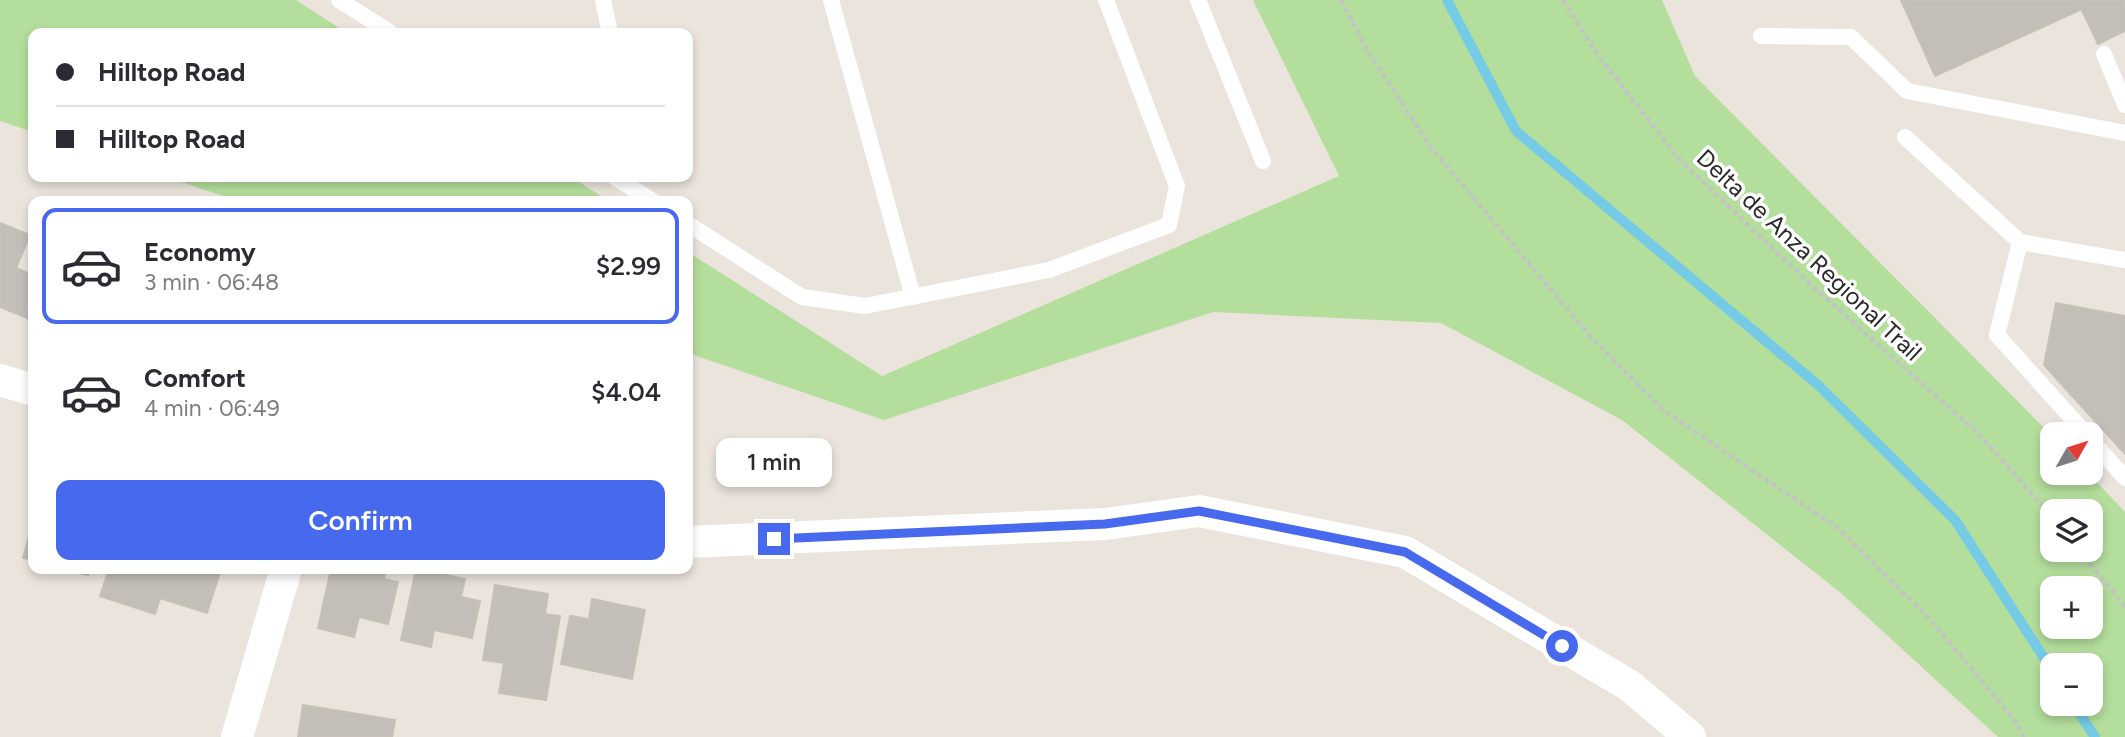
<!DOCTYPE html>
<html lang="en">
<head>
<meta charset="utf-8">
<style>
	body { margin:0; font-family:Figtree,sans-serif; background:#f2f2f3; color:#2b2b33; height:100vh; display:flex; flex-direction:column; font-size:26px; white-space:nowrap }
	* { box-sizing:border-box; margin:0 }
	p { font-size:23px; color:#7c7c81 }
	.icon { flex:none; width:38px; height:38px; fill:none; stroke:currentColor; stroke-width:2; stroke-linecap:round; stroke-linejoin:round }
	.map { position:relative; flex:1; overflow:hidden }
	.details { position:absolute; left:28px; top:196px; width:665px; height:378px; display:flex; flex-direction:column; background:#fff; border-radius:14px; box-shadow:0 4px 10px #0003 }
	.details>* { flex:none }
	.hud { position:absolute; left:28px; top:28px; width:665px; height:154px; border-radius:14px; box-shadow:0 4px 10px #0003; display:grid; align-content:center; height:154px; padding:0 28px; background:#fff }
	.needle { width:46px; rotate:51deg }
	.tools { position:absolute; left:2040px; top:422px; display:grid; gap:14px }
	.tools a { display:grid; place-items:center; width:63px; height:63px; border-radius:14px; background:#fff; box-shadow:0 4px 10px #0003; font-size:35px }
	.end { position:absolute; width:32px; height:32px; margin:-16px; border:9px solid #4669ed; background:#fff; box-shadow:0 0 0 4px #fff }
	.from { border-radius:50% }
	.bubble { position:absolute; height:49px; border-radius:14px; background:#fff; box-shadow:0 4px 10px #0003; font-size:23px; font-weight:600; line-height:49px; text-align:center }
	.hud b { display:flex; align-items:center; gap:24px; height:66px; font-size:26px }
	.hud b+b { border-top:2px solid #e1e1e2 }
	.hud i { width:18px; height:18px; background:#2b2b33 }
	ul { padding:12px 0 0; list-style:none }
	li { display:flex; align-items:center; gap:21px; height:116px; margin:0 14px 10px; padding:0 14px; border:4px solid transparent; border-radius:14px }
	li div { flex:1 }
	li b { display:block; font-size:26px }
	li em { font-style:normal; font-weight:600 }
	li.on { border-color:#4669ed }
	li>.icon { width:63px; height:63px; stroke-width:1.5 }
	.primary-button { display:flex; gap:14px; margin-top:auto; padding:14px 28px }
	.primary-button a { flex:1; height:80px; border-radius:14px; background:#4669ed; color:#fff; font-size:28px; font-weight:600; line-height:80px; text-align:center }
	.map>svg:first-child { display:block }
	.green { fill:#b4de9c; fill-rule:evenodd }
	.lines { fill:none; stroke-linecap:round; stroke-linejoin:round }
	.stream { stroke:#75cbe6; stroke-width:10 }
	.building { fill:#c3beb7; stroke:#c6c0b6; stroke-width:2 }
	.path { stroke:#c3c3c3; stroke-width:4.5; stroke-dasharray:5 3.5; stroke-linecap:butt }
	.service { stroke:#fff; stroke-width:16 }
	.minor { stroke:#fff; stroke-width:32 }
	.route { stroke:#4669ed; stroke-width:9 }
	.labels { text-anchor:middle; stroke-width:7; stroke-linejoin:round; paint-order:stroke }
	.street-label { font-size:24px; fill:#292929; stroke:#fff }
</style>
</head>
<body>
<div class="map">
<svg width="2125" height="737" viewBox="0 0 2125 737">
	<rect width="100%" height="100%" fill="#eae4dc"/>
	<g class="green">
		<polygon points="0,0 296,0 347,33 33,33 33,132 0,121"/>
		<path d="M1253,0H1662L1695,76L2053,437V472L2088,473L2125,512V737H1998L1841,593L1622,420L1441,323L1213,312L884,420L688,353V252L882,376L1339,176ZM2091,511V550H2053V511ZM2053,588H2091V626H2053ZM2053,665H2091V704H2053Z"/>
		<polygon points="166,177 571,177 609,201 238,201"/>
	</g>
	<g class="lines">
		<g class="stream">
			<polyline points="1447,0 1516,131 1817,384 1955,520 2053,672"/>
			<polyline points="2073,704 2095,737"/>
		</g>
	</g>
	<g class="building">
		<polygon points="1901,0 2077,0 2082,9 1935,76"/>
		<polygon points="2077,0 2125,0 2125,31 2098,44"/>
		<polygon points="0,223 30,235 16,268 33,275 33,308 29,319 0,307"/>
		<polygon points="2056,303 2125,316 2125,454 2044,365"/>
		<polygon points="33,522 33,560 23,558"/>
		<polygon points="64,569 89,569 88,575"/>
		<polygon points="109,569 221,569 207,613 160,598 155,614 100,596"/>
		<polygon points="331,569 386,569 384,579 398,582 388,624 359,617 354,637 318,628"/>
		<polygon points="416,569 465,579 461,597 480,601 472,638 434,630 431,647 401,640"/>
		<polygon points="495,585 548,594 545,614 560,616 546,700 499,693 504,663 483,660"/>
		<polygon points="592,599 645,610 632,679 561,664 570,616 589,619"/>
		<polygon points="303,705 395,720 392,737 298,737"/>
	</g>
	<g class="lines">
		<g class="path">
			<polyline points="1341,0 1367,50 1430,146 1590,336 1663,410 1838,528 1929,618 2016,722 2024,737"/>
			<polyline points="1563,0 1600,58 1679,159 1812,286 1979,434 2053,518"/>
			<polyline points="2079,550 2125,607"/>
		</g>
		<g class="service">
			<polyline points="339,0 391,33"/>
			<polyline points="603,0 610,33"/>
			<polyline points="831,0 913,297"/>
			<polyline points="1198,0 1263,161"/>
			<polyline points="1761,36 1851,37 1907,91 2125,133"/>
			<polyline points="2104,54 2125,105"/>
			<polyline points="1905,137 2020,242 2125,260"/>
			<polyline points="614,177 653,201"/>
			<polyline points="688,224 802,297 865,306 1049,270 1169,225 1177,186 1106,0"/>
			<polyline points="2020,242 1997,335 2086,434"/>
			<polyline points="2091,440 2125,478"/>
		</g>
		<g class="minor">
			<polyline points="0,380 33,390"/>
			<polyline points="688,542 1105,524 1199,511 1405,552 1630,686 1690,737"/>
			<polyline points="237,737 286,569"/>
		</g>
	</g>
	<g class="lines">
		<polyline class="route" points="774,539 1105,524 1199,511 1405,552 1562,646"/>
	</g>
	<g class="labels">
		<g class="street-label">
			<text transform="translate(1809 255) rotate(43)" y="8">Delta de Anza Regional Trail</text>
		</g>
	</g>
</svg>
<div class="tools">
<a><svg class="needle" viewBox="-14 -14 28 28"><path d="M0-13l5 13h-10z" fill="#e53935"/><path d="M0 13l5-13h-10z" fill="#7c7c81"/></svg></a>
<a><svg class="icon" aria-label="layers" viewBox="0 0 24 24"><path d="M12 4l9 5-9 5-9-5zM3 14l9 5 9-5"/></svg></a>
<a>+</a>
<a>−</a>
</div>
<i class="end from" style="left:1562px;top:646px"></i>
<i class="end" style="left:774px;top:539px"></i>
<div class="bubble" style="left:716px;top:438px;width:116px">1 min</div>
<div class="hud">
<b><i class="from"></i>Hilltop Road</b>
<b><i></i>Hilltop Road</b>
</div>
<section class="details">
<ul>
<li class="on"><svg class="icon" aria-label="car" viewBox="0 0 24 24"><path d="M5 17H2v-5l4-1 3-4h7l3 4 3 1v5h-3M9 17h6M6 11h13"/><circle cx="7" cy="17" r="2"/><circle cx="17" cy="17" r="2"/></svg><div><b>Economy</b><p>3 min · 06:48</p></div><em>$2.99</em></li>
<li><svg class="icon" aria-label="car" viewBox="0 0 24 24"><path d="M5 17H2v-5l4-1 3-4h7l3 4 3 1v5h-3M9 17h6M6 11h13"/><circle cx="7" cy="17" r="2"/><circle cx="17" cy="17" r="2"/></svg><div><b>Comfort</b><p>4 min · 06:49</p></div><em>$4.04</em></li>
</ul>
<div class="primary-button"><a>Confirm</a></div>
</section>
</div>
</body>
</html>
